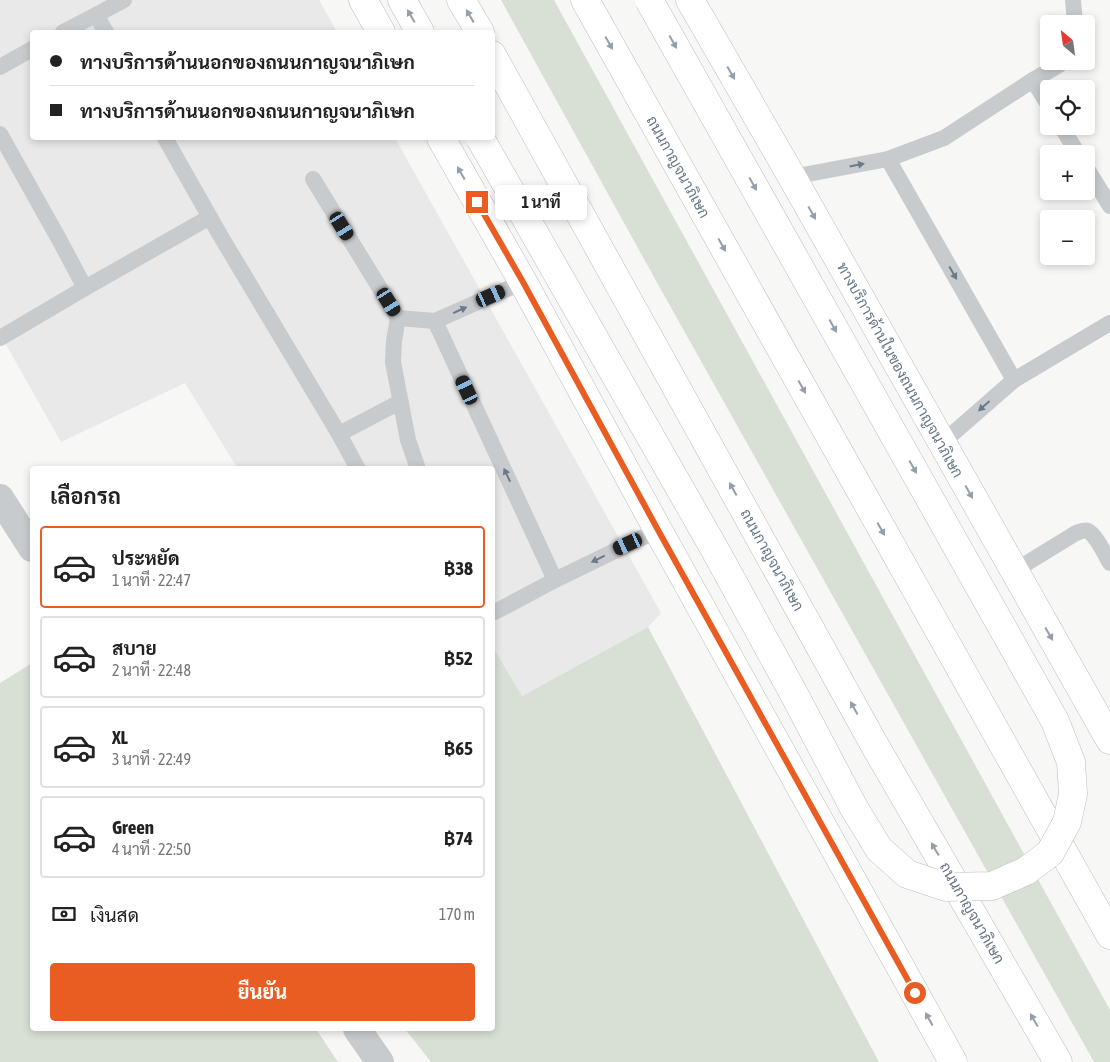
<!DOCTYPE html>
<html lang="th">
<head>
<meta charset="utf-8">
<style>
	body { margin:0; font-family:"Asap Condensed",Sarabun,sans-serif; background:#f2f2f2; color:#222; height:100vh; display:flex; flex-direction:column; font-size:19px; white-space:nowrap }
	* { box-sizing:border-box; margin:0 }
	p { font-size:16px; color:#767676 }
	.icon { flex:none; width:28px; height:28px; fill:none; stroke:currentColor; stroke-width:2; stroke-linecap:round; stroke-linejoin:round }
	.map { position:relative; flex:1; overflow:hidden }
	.panel { position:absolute; left:30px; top:466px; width:465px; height:565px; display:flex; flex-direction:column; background:#fff; border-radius:5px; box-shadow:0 2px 8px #0003 }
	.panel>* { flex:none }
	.hud { position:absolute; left:30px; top:30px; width:465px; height:110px; border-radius:5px; box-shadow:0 2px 8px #0003; display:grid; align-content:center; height:110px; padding:0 20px; background:#fff }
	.needle { width:32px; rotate:331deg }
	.buttons { position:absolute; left:1040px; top:15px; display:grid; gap:10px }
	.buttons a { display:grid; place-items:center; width:55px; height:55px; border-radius:5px; background:#fff; box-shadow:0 2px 8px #0003; font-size:25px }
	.end { position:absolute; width:22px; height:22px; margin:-11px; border:6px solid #e95d23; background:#fff; box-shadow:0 0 0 2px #fff }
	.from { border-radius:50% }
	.bubble { position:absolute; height:35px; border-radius:5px; background:#fff; box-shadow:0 2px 8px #0003; font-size:16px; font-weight:700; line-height:35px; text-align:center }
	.car { position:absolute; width:15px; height:30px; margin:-15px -8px; border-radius:6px; box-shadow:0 0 4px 1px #0007; background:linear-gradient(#222 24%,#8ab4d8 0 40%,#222 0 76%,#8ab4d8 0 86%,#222 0) }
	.hud b { display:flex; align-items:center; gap:18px; height:48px; font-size:19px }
	.hud b+b { border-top:1px solid #e0e0e0 }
	.hud i { width:12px; height:12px; background:#222 }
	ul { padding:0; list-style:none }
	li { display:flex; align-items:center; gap:15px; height:82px; margin:0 10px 8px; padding:0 10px; border:2px solid #e0e0e0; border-radius:5px }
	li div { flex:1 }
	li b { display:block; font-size:19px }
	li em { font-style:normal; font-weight:700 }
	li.selected { border-color:#e95d23 }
	li>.icon { width:45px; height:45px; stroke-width:1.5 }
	h2 { padding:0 20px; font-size:22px; line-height:60px }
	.pay { display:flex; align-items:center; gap:12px; height:55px; padding:0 20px; font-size:19px }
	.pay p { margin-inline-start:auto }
	.action { display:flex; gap:10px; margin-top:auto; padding:10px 20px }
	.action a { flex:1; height:58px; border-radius:5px; background:#e95d23; color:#fff; font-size:20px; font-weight:700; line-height:58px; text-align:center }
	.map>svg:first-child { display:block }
	.built { fill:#e8e9e8 }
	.green { fill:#d8e0d5 }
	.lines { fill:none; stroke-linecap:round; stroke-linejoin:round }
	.secondary-casing { stroke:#babec3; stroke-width:29 }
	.highway-casing { stroke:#babdc0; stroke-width:29 }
	.lane { stroke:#c8cbce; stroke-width:16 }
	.street { stroke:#c8cbce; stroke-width:28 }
	.secondary { stroke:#fff; stroke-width:28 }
	.highway { stroke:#fff; stroke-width:28 }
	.secondary-bridge-casing { stroke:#babec3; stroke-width:29; stroke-linecap:butt }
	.secondary-bridge { stroke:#fff; stroke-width:28 }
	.oneway { fill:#949fab }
	.oneway2 { fill:#6b7a8b }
	.route { stroke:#e95d23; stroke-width:6 }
	.labels { text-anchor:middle; stroke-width:5; stroke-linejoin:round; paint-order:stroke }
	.street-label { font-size:15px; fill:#667687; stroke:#fff }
</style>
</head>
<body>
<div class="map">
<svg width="1110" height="1062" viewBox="0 0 1110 1062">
	<rect width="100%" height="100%" fill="#f7f8f5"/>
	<polygon class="built" points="0,0 319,0 337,32 32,32 32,138 395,138 661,613 648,627 522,696 493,647 492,469 238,469 185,383 61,442 0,334"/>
	<g class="green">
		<polygon points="501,0 554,0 1110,1010 1110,1062 1094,1062 660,288"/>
		<polygon points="648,627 879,1062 431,1062 405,1029 492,1029 493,647 522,696"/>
		<polygon points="32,663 32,1029 316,1029 338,1062 0,1062 0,683"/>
	</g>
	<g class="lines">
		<defs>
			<g id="secondary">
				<polyline points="363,0 381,32"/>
				<polyline points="402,0 420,32"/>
				<polyline points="690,0 792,177 1110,740"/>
				<polyline points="441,138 523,282 658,530 953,1062"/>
			</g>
			<g id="highway">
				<polyline points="461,0 480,32"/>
				<polyline points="585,0 1110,935"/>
				<polyline points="492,55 874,744 1058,1062"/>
			</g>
		</defs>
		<use href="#secondary" class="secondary-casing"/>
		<use href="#highway" class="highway-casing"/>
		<g class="lane">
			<polyline points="1073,0 1075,24"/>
			<polyline points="63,32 96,15"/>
			<polyline points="106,32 96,15 124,0"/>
			<polyline points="0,67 32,49"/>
			<polyline points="1033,80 1059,65 1062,61"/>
			<polyline points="1061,126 1078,154"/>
			<polyline points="0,134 60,241 85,288 0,338"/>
			<polyline points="165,138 220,235 339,434 358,469"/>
			<polyline points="888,159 944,138 1033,80 1049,106"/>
			<polyline points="1086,167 1110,206"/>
			<polyline points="792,177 888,159 1014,380 942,443"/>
			<polyline points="313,179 398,318 435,321"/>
			<polyline points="523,282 435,321 555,580 658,530"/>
			<polyline points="85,288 210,217"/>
			<polyline points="398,318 394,341 393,362 408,440 418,469"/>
			<polyline points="1014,380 1110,323"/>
			<polyline points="339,434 400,402"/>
			<path d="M1014,571L1076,533C1080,532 1084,529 1088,531C1097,536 1105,555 1110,563"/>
			<polyline points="492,612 495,612 555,580"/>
		</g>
		<g class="street">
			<polyline points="0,498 32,548"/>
			<polyline points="357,1029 380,1062"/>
		</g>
		<use href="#secondary" class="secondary"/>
		<use href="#highway" class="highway"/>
		<defs>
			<polyline id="secondary-bridge" points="480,138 714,548 794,694 854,808 879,849 907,874 946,887 992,886 1026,871 1050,853 1067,822 1073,794 1071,762 1055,721 649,0"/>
		</defs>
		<use href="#secondary-bridge" class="secondary-bridge-casing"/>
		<use href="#secondary-bridge" class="secondary-bridge"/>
	</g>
	<defs><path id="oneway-solid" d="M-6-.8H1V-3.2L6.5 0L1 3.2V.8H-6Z" transform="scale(1.25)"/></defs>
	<g class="oneway">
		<use href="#oneway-solid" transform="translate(411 16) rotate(-120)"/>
		<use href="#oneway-solid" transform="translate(470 16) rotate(-120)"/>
		<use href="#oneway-solid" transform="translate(673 42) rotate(61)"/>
		<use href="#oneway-solid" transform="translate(609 43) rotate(61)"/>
		<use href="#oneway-solid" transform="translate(731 73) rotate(60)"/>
		<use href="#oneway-solid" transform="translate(461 173) rotate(-120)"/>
		<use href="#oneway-solid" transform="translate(753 184) rotate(61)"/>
		<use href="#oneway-solid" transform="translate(812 213) rotate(61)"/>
		<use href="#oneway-solid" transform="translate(722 245) rotate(61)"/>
		<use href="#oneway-solid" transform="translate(833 326) rotate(61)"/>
		<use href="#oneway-solid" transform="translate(802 387) rotate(61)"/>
		<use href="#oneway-solid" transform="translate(913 467) rotate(61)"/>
		<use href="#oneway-solid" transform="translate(733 489) rotate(-119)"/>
		<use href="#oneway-solid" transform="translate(969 492) rotate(61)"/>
		<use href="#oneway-solid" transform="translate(881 529) rotate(61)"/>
		<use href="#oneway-solid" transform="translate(1049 634) rotate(60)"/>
		<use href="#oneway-solid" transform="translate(854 708) rotate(-119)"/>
		<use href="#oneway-solid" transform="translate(935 849) rotate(-120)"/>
		<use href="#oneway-solid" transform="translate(929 1019) rotate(-119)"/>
		<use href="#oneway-solid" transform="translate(1034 1020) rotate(-120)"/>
	</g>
	<g class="oneway2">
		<use href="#oneway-solid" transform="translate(857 165) rotate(-11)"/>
		<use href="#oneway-solid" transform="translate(953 273) rotate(60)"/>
		<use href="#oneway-solid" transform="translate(460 310) rotate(-24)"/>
		<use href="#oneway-solid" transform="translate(984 406) rotate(138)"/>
		<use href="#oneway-solid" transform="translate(507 475) rotate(-115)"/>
		<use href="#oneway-solid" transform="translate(598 559) rotate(154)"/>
	</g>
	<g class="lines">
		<polyline class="route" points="477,202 523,282 658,530 915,993"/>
	</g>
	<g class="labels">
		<g class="street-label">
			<text transform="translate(678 167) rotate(61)" y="5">ถนนกาญจนาภิเษก</text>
			<text transform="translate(900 370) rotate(61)" y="5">ทางบริการด้านในของถนนกาญจนาภิเษก</text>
			<text transform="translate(772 560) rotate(61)" y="5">ถนนกาญจนาภิเษก</text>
			<text transform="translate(972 913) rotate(60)" y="5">ถนนกาญจนาภิเษก</text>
		</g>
	</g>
</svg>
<div class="buttons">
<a><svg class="needle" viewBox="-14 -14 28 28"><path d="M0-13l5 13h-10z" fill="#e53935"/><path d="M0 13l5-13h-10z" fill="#767676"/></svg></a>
<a><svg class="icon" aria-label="locate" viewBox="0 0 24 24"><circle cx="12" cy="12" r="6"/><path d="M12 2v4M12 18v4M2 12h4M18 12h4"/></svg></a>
<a>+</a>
<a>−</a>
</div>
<i class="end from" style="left:915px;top:993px"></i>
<i class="end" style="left:477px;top:202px"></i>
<div class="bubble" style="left:495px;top:185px;width:92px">1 นาที</div>
<i class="car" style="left:342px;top:226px;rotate:148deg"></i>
<i class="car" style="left:491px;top:296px;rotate:66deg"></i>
<i class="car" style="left:389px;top:302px;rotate:148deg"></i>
<i class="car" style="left:467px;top:390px;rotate:335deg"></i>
<i class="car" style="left:628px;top:544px;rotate:245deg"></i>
<div class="hud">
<b><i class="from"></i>ทางบริการด้านนอกของถนนกาญจนาภิเษก</b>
<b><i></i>ทางบริการด้านนอกของถนนกาญจนาภิเษก</b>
</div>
<section class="panel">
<h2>เลือกรถ</h2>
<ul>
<li class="selected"><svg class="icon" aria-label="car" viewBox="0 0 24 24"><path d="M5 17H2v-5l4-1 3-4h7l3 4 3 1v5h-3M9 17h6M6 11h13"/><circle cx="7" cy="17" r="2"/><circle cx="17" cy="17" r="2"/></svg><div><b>ประหยัด</b><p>1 นาที · 22:47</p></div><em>฿38</em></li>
<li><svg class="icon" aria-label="car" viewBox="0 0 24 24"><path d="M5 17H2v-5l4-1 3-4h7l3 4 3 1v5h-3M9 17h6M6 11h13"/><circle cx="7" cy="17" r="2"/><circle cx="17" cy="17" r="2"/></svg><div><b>สบาย</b><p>2 นาที · 22:48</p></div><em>฿52</em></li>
<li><svg class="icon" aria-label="car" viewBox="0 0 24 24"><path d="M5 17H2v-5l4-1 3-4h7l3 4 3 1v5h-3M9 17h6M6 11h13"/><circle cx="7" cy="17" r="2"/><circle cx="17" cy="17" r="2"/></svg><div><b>XL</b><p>3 นาที · 22:49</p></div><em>฿65</em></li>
<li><svg class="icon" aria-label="car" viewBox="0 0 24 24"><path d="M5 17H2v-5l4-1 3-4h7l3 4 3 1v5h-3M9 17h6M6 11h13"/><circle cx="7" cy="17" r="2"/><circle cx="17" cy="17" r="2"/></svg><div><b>Green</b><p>4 นาที · 22:50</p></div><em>฿74</em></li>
</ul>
<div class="pay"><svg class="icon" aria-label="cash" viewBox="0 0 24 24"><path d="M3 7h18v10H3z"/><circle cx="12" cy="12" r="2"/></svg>เงินสด<p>170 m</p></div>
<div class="action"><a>ยืนยัน</a></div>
</section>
</div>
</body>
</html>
